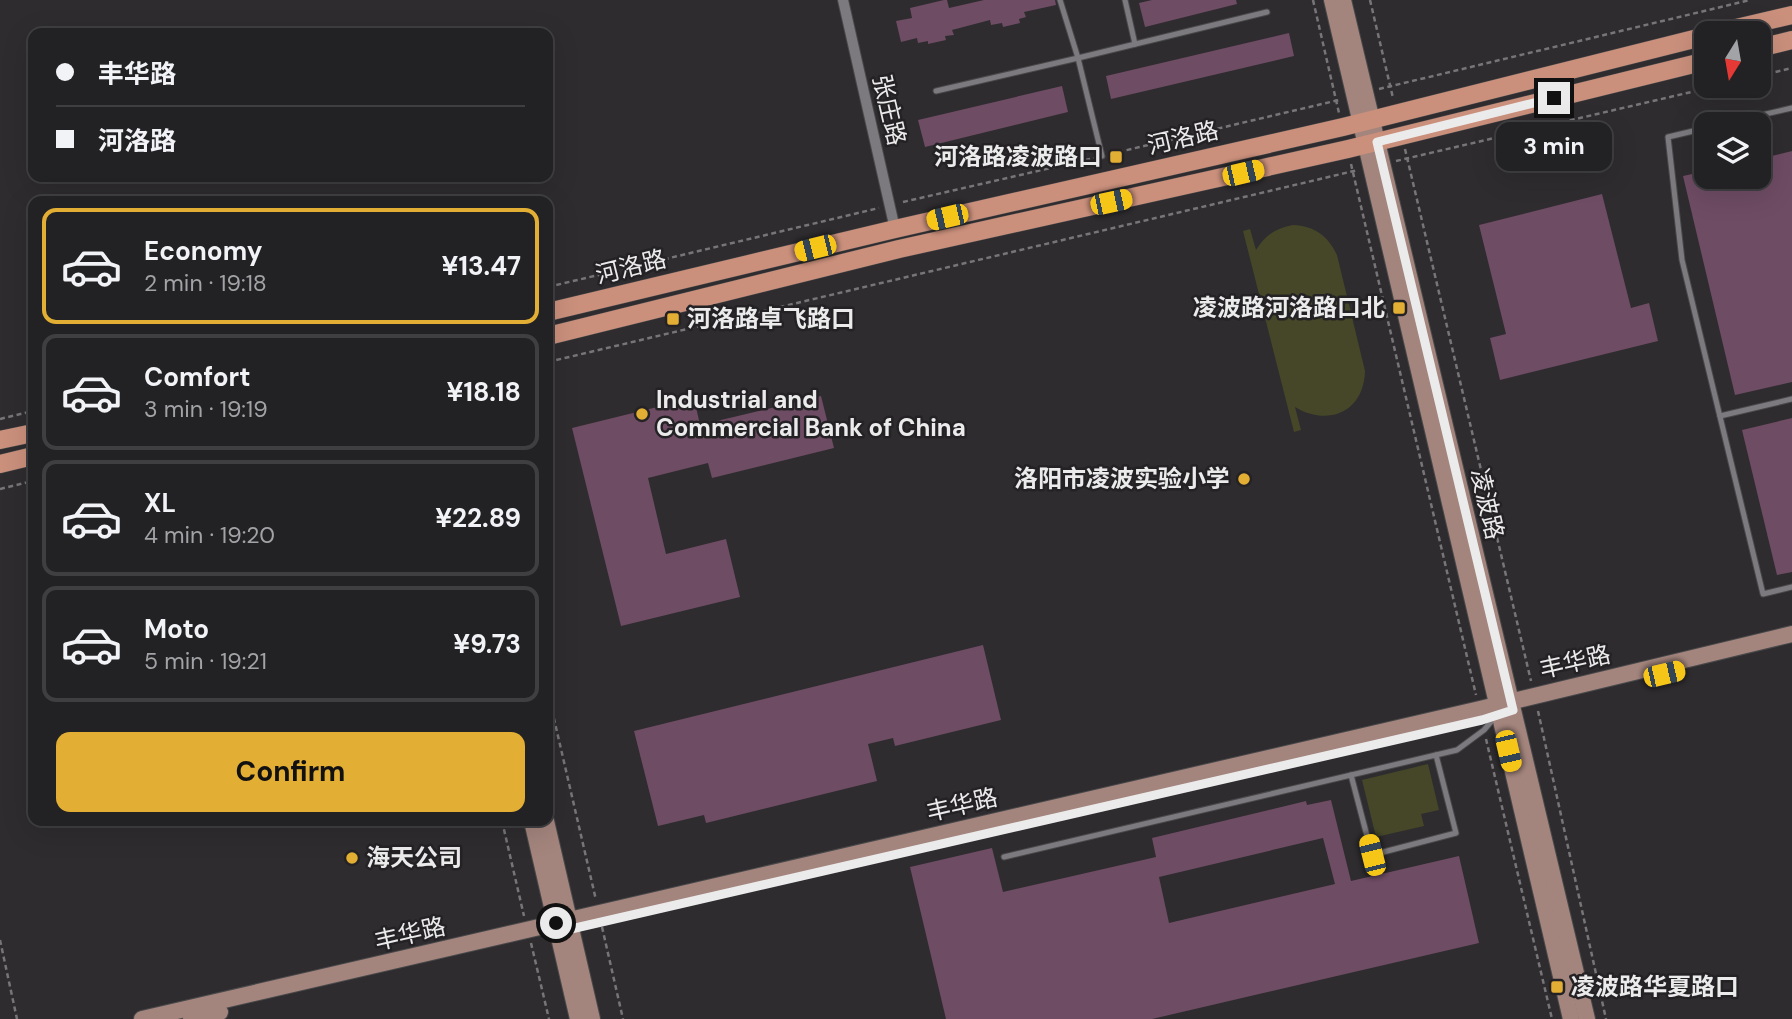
<!DOCTYPE html>
<html lang="en">
<head>
<meta charset="utf-8">
<style>
	body { margin:0; font-family:"DM Sans","Noto Sans SC",sans-serif; background:#2a292b; color:#f1f3f6; height:100vh; display:flex; flex-direction:column; font-size:26px; white-space:nowrap }
	* { box-sizing:border-box; margin:0 }
	p { font-size:23px; color:#a2a3a6 }
	.icon { flex:none; width:38px; height:38px; fill:none; stroke:currentColor; stroke-width:2; stroke-linecap:round; stroke-linejoin:round }
	.map { position:relative; flex:1; overflow:hidden }
	.drawer { position:absolute; left:28px; top:196px; width:525px; height:630px; display:flex; flex-direction:column; background:#222123; border-radius:14px; box-shadow:0 7px 28px #0002,0 0 0 2px #3f3e41 }
	.drawer>* { flex:none }
	.guide { position:absolute; left:28px; top:28px; width:525px; height:154px; border-radius:14px; box-shadow:0 7px 28px #0002,0 0 0 2px #3f3e41; display:grid; align-content:center; height:154px; padding:0 28px; background:#222123 }
	.needle { width:46px; rotate:191deg }
	.tools { position:absolute; left:1694px; top:21px; display:grid; gap:14px }
	.tools a { display:grid; place-items:center; width:77px; height:77px; border-radius:14px; background:#222123; box-shadow:0 7px 28px #0002,0 0 0 2px #3f3e41; font-size:35px }
	.end { position:absolute; width:32px; height:32px; margin:-16px; border:9px solid #ecebec; background:#111; box-shadow:0 0 0 4px #111 }
	.from { border-radius:50% }
	.bubble { position:absolute; height:49px; border-radius:14px; background:#222123; box-shadow:0 7px 28px #0002,0 0 0 2px #3f3e41; font-size:23px; font-weight:700; line-height:49px; text-align:center }
	.car { position:absolute; width:21px; height:42px; margin:-21px -10px; border-radius:9px; box-shadow:0 0 5px 2px #0007; background:linear-gradient(#f5c518 24%,#345 0 40%,#f5c518 0 76%,#345 0 86%,#f5c518 0) }
	.guide b { display:flex; align-items:center; gap:24px; height:66px; font-size:26px }
	.guide b+b { border-top:2px solid #3f3e41 }
	.guide i { width:18px; height:18px; background:#f1f3f6 }
	ul { padding:12px 0 0; list-style:none }
	li { display:flex; align-items:center; gap:21px; height:116px; margin:0 14px 10px; padding:0 14px; border:4px solid #3f3e41; border-radius:14px }
	li div { flex:1 }
	li b { display:block; font-size:26px }
	li em { font-style:normal; font-weight:700 }
	li.active { border-color:#e3ae34 }
	li>.icon { width:63px; height:63px; stroke-width:1.5 }
	.button { display:flex; gap:14px; margin-top:auto; padding:14px 28px }
	.button a { flex:1; height:80px; border-radius:14px; background:#e3ae34; color:#111; font-size:28px; font-weight:700; line-height:80px; text-align:center }
	.map>svg:first-child { display:block }
	.green { fill:#454728 }
	.building { fill:#6e4c64; fill-rule:evenodd }
	.lines { fill:none; stroke-linecap:round; stroke-linejoin:round }
	.lane-casing { stroke:#49484a; stroke-width:7 }
	.street-casing { stroke:#49484a; stroke-width:12 }
	.secondary-casing { stroke:#49484a; stroke-width:18 }
	.primary-casing { stroke:#49484a; stroke-width:19 }
	.path { stroke:#777577; stroke-width:2.5; stroke-dasharray:5 3.5; stroke-linecap:butt }
	.lane { stroke:#7c7a7e; stroke-width:5 }
	.street { stroke:#7c7a7e; stroke-width:10 }
	.secondary { stroke:#a3857d; stroke-width:16 }
	.primary { stroke:#ca907c; stroke-width:18 }
	.route { stroke:#ecebec; stroke-width:9 }
	.poi-dot { fill:#e3ae34; stroke:#242225; stroke-width:2.5 }
	.labels { text-anchor:middle; stroke-width:5; stroke-linejoin:round; paint-order:stroke }
	.street-label { font-size:24px; fill:#ecebec; stroke:#242225 }
	.poi-label { font-size:24px; font-weight:bold; fill:#ecebec; stroke:#242225; text-anchor:start }
</style>
</head>
<body>
<div class="map">
<svg width="1792" height="1019" viewBox="0 0 1792 1019">
	<rect width="100%" height="100%" fill="#2e2c2f"/>
	<g class="green">
		<path d="M1293,225C1315,226 1328,236 1337,255L1365,371C1364,412 1328,427 1295,407L1301,430L1294,432L1243,231L1250,229L1256,250C1265,235 1276,228 1293,225Z"/>
		<polygon points="1428,764 1439,810 1421,814 1424,826 1376,837 1362,780"/>
	</g>
	<g class="building">
		<polygon points="944,0 947,0 949,8 984,0 1055,0 1056,5 1024,12 1026,17 1019,19 1020,23 1003,27 1002,23 991,25 990,20 952,30 954,35 945,36 946,40 928,44 928,41 918,43 917,38 901,42 896,21 912,18 910,8"/>
		<polygon points="1152,0 1236,0 1237,4 1145,27 1139,3"/>
		<polygon points="1289,33 1294,56 1111,99 1106,76"/>
		<polygon points="1062,86 1068,112 925,147 918,120"/>
		<polygon points="1792,151 1792,382 1735,395 1683,176 1706,171 1706,177 1759,177 1759,159"/>
		<polygon points="1602,194 1631,308 1649,303 1658,341 1500,380 1490,338 1506,334 1479,225"/>
		<polygon points="821,396 834,448 712,478 708,463 648,478 666,554 726,539 740,597 621,626 572,428 694,398 700,425"/>
		<polygon points="1792,418 1792,572 1777,575 1742,430"/>
		<polygon points="983,645 1001,720 895,746 893,738 868,744 877,781 706,823 704,815 658,826 634,731"/>
		<path d="M1331,800L1351,881L1459,856L1479,943L1152,1019H946L910,867L992,848L1003,892L1156,857L1152,838L1306,801L1307,805ZM1323,838L1335,884L1169,923L1159,877Z"/>
	</g>
	<g class="lines">
		<defs>
			<g id="lane">
				<polyline points="1125,0 1135,44"/>
				<polyline points="936,91 1078,58 1060,0"/>
				<polyline points="1722,124 1792,108"/>
				<polyline points="1706,128 1668,137 1682,260 1763,594 1792,587"/>
				<polyline points="1102,156 1078,58 1267,12"/>
				<polyline points="1720,416 1792,399"/>
				<polyline points="1351,775 1372,855 1456,833 1436,755"/>
				<polyline points="1004,857 1457,750 1484,730 1496,716"/>
			</g>
			<polyline id="street" points="843,0 895,229"/>
			<g id="secondary">
				<polyline points="1332,0 1571,1019"/>
				<polyline points="1343,0 1587,1019"/>
				<polyline points="532,821 578,1019"/>
				<polyline points="546,821 592,1019"/>
				<polyline points="142,1019 1480,709 1792,634"/>
				<polyline points="191,1019 220,1012"/>
			</g>
			<g id="primary">
				<polyline points="1715,33 1792,15"/>
				<polyline points="1759,48 1792,40"/>
				<polyline points="548,312 895,229 1343,127 1706,36"/>
				<polyline points="548,336 899,249 1348,149 1706,61"/>
				<polyline points="0,440 33,433"/>
				<polyline points="0,464 33,456"/>
			</g>
		</defs>
		<use href="#lane" class="lane-casing"/>
		<use href="#street" class="street-casing"/>
		<use href="#secondary" class="secondary-casing"/>
		<use href="#primary" class="primary-casing"/>
		<g class="path">
			<polyline points="1313,0 1339,113"/>
			<polyline points="1370,0 1393,98"/>
			<polyline points="1759,76 1792,68"/>
			<polyline points="1379,89 1750,0"/>
			<polyline points="1405,149 1531,681"/>
			<polyline points="1110,154 1339,100"/>
			<polyline points="1396,161 1717,86"/>
			<polyline points="1351,164 1476,695"/>
			<polyline points="903,202 1094,158"/>
			<polyline points="548,287 879,208"/>
			<polyline points="548,362 1358,170"/>
			<polyline points="0,419 33,411"/>
			<polyline points="0,489 33,481"/>
			<polyline points="548,693 596,900"/>
			<polyline points="1538,711 1606,1019"/>
			<polyline points="1486,739 1552,1019"/>
			<polyline points="502,821 524,916"/>
			<polyline points="602,927 623,1019"/>
			<polyline points="0,940 17,1019"/>
			<polyline points="531,943 549,1019"/>
		</g>
		<use href="#lane" class="lane"/>
		<use href="#street" class="street"/>
		<use href="#secondary" class="secondary"/>
		<use href="#primary" class="primary"/>
	</g>
	<g class="lines">
		<polyline class="route" points="556,923 558,932 1482,720 1513,710 1377,142 1554,98"/>
	</g>
	<g class="poi-dot">
		<rect x="1109" y="150" width="14" height="14" rx="3.5"/>
		<rect x="1392" y="301" width="14" height="14" rx="3.5"/>
		<rect x="666" y="312" width="14" height="14" rx="3.5"/>
		<circle cx="642" cy="414" r="7"/>
		<circle cx="1244" cy="479" r="7"/>
		<circle cx="352" cy="858" r="7"/>
		<rect x="1550" y="980" width="14" height="14" rx="3.5"/>
	</g>
	<g class="labels">
		<g class="street-label">
			<text transform="translate(889 110) rotate(77)" y="8">张庄路</text>
			<text transform="translate(1183 138) rotate(-13)" y="8">河洛路</text>
			<text transform="translate(631 267) rotate(-14)" y="8">河洛路</text>
			<text transform="translate(1487 504) rotate(77)" y="8">凌波路</text>
			<text transform="translate(1575 662) rotate(-13)" y="8">丰华路</text>
			<text transform="translate(962 805) rotate(-13)" y="8">丰华路</text>
			<text transform="translate(410 934) rotate(-13)" y="8">丰华路</text>
		</g>
		<g class="poi-label">
			<text x="1102" y="165" text-anchor="end">河洛路凌波路口</text>
			<text x="1385" y="316" text-anchor="end">凌波路河洛路口北</text>
			<text x="687" y="327">河洛路卓飞路口</text>
			<text x="656" y="408">Industrial and<tspan x="656" dy="28">Commercial Bank of China</tspan></text>
			<text x="1230" y="487" text-anchor="end">洛阳市凌波实验小学</text>
			<text x="366" y="866">海天公司</text>
			<text x="1571" y="995">凌波路华夏路口</text>
		</g>
	</g>
</svg>
<div class="tools">
<a><svg class="needle" viewBox="-14 -14 28 28"><path d="M0-13l5 13h-10z" fill="#e53935"/><path d="M0 13l5-13h-10z" fill="#a2a3a6"/></svg></a>
<a><svg class="icon" aria-label="layers" viewBox="0 0 24 24"><path d="M12 4l9 5-9 5-9-5zM3 14l9 5 9-5"/></svg></a>
</div>
<i class="end from" style="left:556px;top:923px"></i>
<i class="end" style="left:1554px;top:98px"></i>
<div class="bubble" style="left:1496px;top:122px;width:116px">3 min</div>
<i class="car" style="left:1243px;top:173px;rotate:77deg"></i>
<i class="car" style="left:1111px;top:202px;rotate:78deg"></i>
<i class="car" style="left:947px;top:217px;rotate:257deg"></i>
<i class="car" style="left:815px;top:248px;rotate:256deg"></i>
<i class="car" style="left:1664px;top:674px;rotate:77deg"></i>
<i class="car" style="left:1508px;top:751px;rotate:167deg"></i>
<i class="car" style="left:1372px;top:855px;rotate:346deg"></i>
<div class="guide">
<b><i class="from"></i>丰华路</b>
<b><i></i>河洛路</b>
</div>
<section class="drawer">
<ul>
<li class="active"><svg class="icon" aria-label="car" viewBox="0 0 24 24"><path d="M5 17H2v-5l4-1 3-4h7l3 4 3 1v5h-3M9 17h6M6 11h13"/><circle cx="7" cy="17" r="2"/><circle cx="17" cy="17" r="2"/></svg><div><b>Economy</b><p>2 min · 19:18</p></div><em>¥13.47</em></li>
<li><svg class="icon" aria-label="car" viewBox="0 0 24 24"><path d="M5 17H2v-5l4-1 3-4h7l3 4 3 1v5h-3M9 17h6M6 11h13"/><circle cx="7" cy="17" r="2"/><circle cx="17" cy="17" r="2"/></svg><div><b>Comfort</b><p>3 min · 19:19</p></div><em>¥18.18</em></li>
<li><svg class="icon" aria-label="car" viewBox="0 0 24 24"><path d="M5 17H2v-5l4-1 3-4h7l3 4 3 1v5h-3M9 17h6M6 11h13"/><circle cx="7" cy="17" r="2"/><circle cx="17" cy="17" r="2"/></svg><div><b>XL</b><p>4 min · 19:20</p></div><em>¥22.89</em></li>
<li><svg class="icon" aria-label="car" viewBox="0 0 24 24"><path d="M5 17H2v-5l4-1 3-4h7l3 4 3 1v5h-3M9 17h6M6 11h13"/><circle cx="7" cy="17" r="2"/><circle cx="17" cy="17" r="2"/></svg><div><b>Moto</b><p>5 min · 19:21</p></div><em>¥9.73</em></li>
</ul>
<div class="button"><a>Confirm</a></div>
</section>
</div>
</body>
</html>
